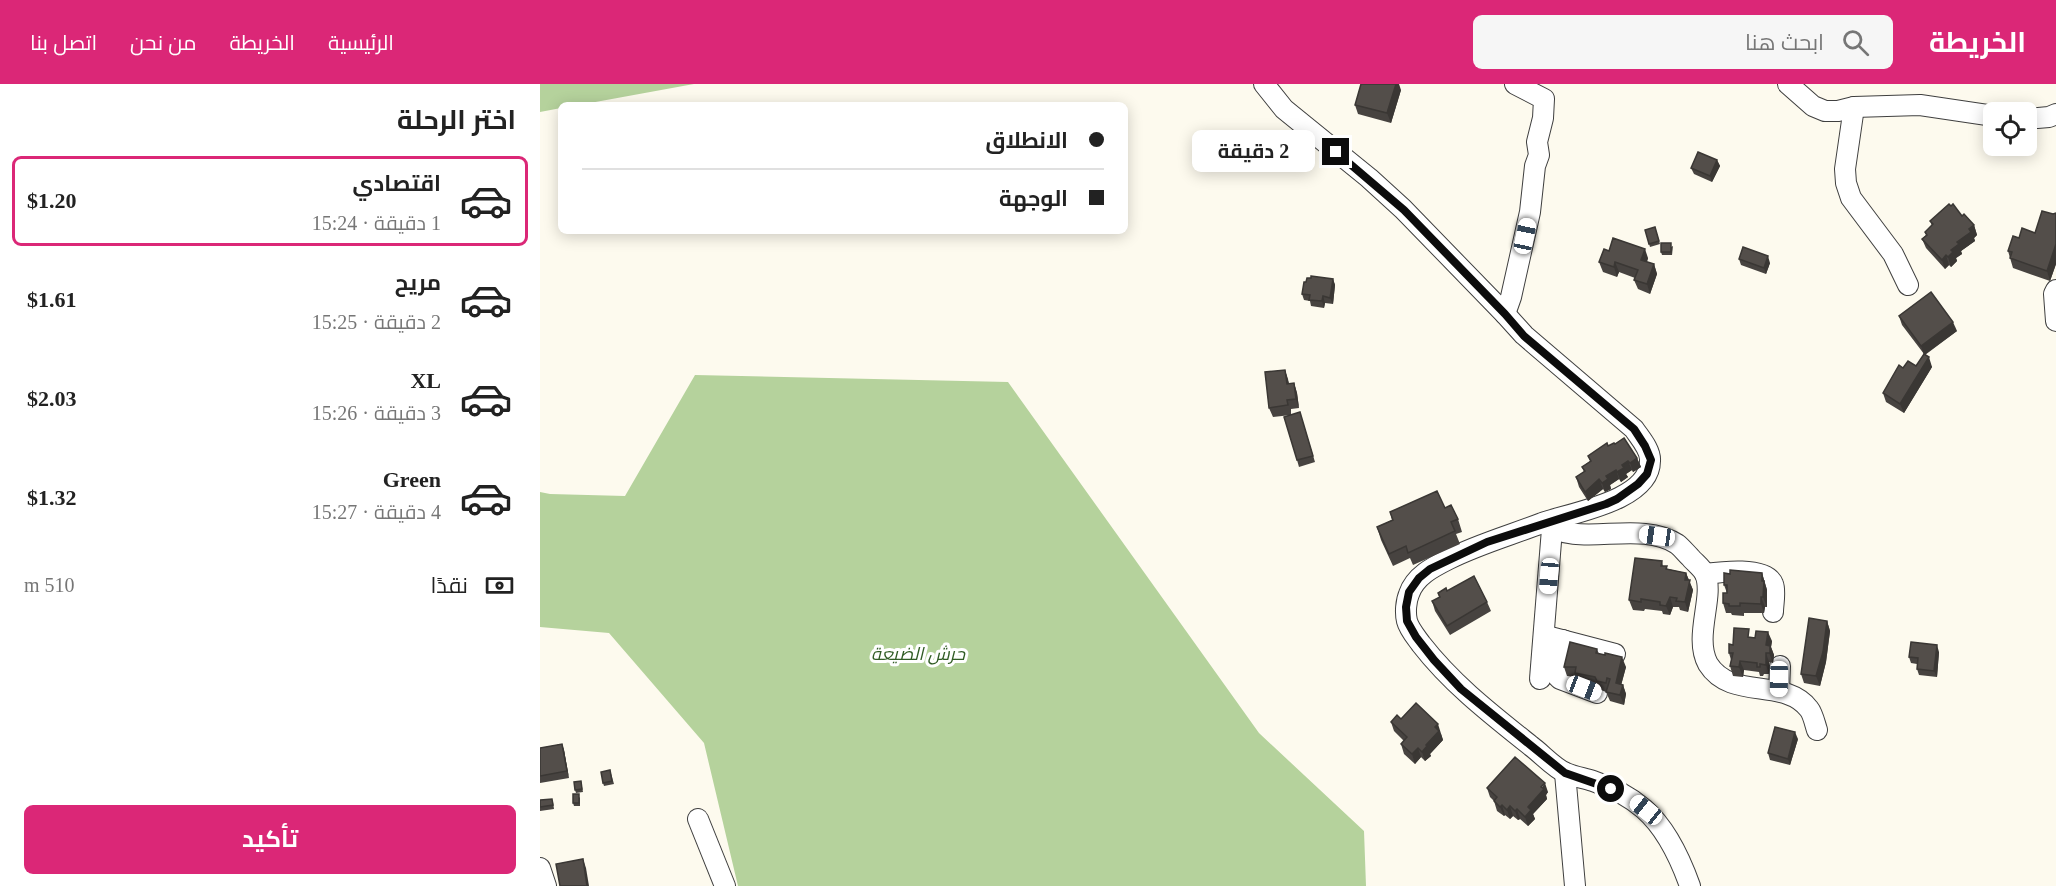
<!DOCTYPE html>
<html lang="ar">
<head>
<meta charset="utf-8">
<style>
	body { margin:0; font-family:"Times New Roman",Cairo,serif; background:#f6f6f6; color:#222; direction:rtl; height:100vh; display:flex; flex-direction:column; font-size:22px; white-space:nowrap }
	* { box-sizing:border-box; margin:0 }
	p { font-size:20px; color:#767676 }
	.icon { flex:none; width:33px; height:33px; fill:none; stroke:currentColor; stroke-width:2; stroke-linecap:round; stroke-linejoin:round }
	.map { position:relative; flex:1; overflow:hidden; direction:ltr }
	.sheet { display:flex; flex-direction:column; background:#fff; width:540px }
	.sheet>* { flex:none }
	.top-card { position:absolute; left:18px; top:18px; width:570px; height:132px; border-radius:9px; box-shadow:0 3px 15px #0003; direction:rtl; display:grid; align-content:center; height:132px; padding:0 24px; background:#fff }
	.fabs { position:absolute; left:1443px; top:18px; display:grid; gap:12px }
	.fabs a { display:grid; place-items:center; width:54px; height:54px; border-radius:9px; background:#fff; box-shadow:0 3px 15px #0003; font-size:30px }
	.end { position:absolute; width:27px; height:27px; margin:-14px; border:8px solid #0c0c0c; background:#fff; box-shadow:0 0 0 3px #fff }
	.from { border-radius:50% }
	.bubble { position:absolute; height:42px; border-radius:9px; background:#fff; box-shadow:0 3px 15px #0003; font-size:20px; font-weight:700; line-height:42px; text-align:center; direction:rtl }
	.car { position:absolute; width:18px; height:36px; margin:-18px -9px; border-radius:8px; box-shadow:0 0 4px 2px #0007; background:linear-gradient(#fff 24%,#345 0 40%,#fff 0 76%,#345 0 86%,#fff 0) }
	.top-card b { display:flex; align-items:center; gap:21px; height:57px; font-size:22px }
	.top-card b+b { border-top:2px solid #e0e0e0 }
	.top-card i { width:15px; height:15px; background:#222 }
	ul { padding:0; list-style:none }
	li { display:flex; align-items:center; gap:18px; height:90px; margin:0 12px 9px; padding:0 12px; border:3px solid transparent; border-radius:9px }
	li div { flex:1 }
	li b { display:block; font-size:22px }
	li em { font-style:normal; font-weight:700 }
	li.current { border-color:#db2777 }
	li>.icon { width:54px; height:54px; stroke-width:1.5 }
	h2 { padding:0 24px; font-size:27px; line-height:72px }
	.pay { display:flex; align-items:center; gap:15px; height:66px; padding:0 24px; font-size:22px }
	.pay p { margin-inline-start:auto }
	.cta { display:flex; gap:12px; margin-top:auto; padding:12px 24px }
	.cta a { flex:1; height:69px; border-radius:9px; background:#db2777; color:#fff; font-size:24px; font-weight:700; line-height:69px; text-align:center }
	header { display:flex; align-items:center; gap:36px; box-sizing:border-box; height:84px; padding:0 30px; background:#db2777; color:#fff }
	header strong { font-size:28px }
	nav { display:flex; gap:33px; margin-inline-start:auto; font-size:21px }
	.search { width:420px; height:54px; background:#f6f6f6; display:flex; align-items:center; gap:15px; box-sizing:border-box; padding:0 21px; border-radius:9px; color:#767676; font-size:22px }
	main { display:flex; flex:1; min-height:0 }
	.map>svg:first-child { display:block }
	.forest { fill:#b5d29c }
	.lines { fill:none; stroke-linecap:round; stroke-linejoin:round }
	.minor-casing { stroke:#3f3f3f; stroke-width:22 }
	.minor { stroke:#fff; stroke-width:20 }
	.wall { fill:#474340 }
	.shaded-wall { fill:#3a3734 }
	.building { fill:#534e4a; stroke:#3a3734; stroke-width:1.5 }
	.route { stroke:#0c0c0c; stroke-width:8 }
	.labels { text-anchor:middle; stroke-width:6; stroke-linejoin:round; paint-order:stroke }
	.park-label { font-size:18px; font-style:italic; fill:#305c24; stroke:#fff }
</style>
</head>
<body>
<header>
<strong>الخريطة</strong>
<div class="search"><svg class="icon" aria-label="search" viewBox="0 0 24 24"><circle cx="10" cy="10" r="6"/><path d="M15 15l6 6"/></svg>ابحث هنا</div>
<nav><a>الرئيسية</a><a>الخريطة</a><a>من نحن</a><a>اتصل بنا</a></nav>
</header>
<main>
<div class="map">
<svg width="1516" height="802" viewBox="0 0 1516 802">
	<rect width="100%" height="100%" fill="#fdfaee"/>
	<g class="forest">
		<polygon points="0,0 154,0 39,21 21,21 21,24 0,28"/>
		<polygon points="155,291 468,298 719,649 824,747 826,802 198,802 164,659 69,549 0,543 0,408 10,410 85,412"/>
	</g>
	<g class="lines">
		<defs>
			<g id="minor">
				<path d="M724,0L744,25L829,94L863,125L965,230L984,251L1094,345C1100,354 1111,366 1110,377C1110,417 1030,429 1002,439C971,451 939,460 909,475C893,483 875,492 869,510C866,517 865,529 867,537C869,545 876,553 881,560C912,600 951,630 991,662C1002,670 1014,684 1026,689C1035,693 1044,694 1053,697C1071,703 1089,712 1104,725C1126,744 1140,774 1150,802"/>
				<polyline points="1248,0 1273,22 1285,27 1298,27 1314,23 1380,21 1454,32"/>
				<polyline points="1314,23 1305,85 1306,99 1311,114 1353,170 1368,201"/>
				<polyline points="1486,35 1509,33 1516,30"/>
				<polyline points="1516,206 1514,210 1516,237"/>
				<polyline points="965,230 971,213 990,128 995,82 999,71 997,58 1003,34 1004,15 975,0"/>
				<path d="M1004,439C1037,465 1099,435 1137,460C1141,463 1146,469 1150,473C1154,478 1162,484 1165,490C1175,512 1153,553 1168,580C1191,617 1245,593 1269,625C1273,630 1275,640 1277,646"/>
				<path d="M1165,490C1180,488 1226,482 1233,500C1236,507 1233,520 1233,528"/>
				<polyline points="1010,553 1075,570"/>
				<polyline points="1023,556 1016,591 1020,595 1057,609"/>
				<polyline points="1000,595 1012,445"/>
				<polyline points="1239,607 1240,582"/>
				<polyline points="1025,689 1035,802"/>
				<polyline points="158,735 185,802"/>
				<polyline points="0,784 6,802"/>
			</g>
		</defs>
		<use href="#minor" class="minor-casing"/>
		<use href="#minor" class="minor"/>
	</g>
	<g class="wall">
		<polygon points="861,6 851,39 818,30 815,21"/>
		<polygon points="1177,76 1180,82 1172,98 1154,90 1151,84"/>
		<polygon points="1516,129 1516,180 1510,197 1473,184 1468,167 1479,154 1495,149 1513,130"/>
		<polygon points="1422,132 1434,141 1437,151 1434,154 1435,157 1421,167 1422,170 1416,174 1417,177 1411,183 1409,181 1405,185 1386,164 1382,155 1386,151 1385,148 1392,142 1390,137"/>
		<polygon points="1115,143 1120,160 1110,163 1105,146"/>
		<polygon points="1133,162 1132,171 1122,171 1121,168"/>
		<polygon points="1069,167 1108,174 1107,178 1114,180 1117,190 1110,210 1098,205 1094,196 1095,194 1079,188 1077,193 1063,188 1059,178"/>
		<polygon points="1199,175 1230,179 1226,190 1201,181"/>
		<polygon points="793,195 795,201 793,220 785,219 784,224 771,222 770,217 764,216 762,210 766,198"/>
		<polygon points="1359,232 1417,247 1385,271 1392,283 1364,329 1346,318 1343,309 1363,284 1376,282 1384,270 1362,241"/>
		<polygon points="745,286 749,300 754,299 757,309 759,324 751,325 751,331 733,333 729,324"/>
		<polygon points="762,335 775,378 759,383 757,376"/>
		<polygon points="1075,360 1097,374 1101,383 1093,388 1092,386 1086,390 1088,393 1081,398 1079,395 1070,401 1071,405 1065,408 1063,405 1048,417 1039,403 1036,393 1044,388 1042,383 1050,377 1048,372 1068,362"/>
		<polygon points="905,424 918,435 922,448 916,450 920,460 873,481 870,474 853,482 841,456 837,443 852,436 850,428"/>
		<polygon points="1122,477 1123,482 1128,485 1146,489 1153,506 1148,528 1140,526 1139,523 1133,523 1130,531 1123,530 1122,527 1105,525 1104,527 1093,526 1089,516"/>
		<polygon points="1222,489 1227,506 1227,523 1225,523 1224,529 1204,529 1204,532 1192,531 1191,529 1186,529 1183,519 1187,509 1184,501"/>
		<polygon points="907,507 947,518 951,527 910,551 895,527 892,517 899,513 898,509"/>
		<polygon points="1287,537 1290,547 1286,578 1280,602 1264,599 1261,590"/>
		<polygon points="1211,553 1232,557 1231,563 1234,571 1233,579 1229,578 1229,590 1224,590 1223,592 1220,592 1219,588 1204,586 1203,593 1193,592 1190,582 1191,576 1189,569 1193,561"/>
		<polygon points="1057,565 1059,570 1086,583 1081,601 1083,601 1086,610 1084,621 1070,617 1066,608 1061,606 1059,602 1038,598 1036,593 1027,592 1024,583"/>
		<polygon points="1399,568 1397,593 1379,591 1377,585 1377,580 1371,579 1369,573"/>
		<polygon points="861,635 901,650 903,656 890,670 891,672 885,677 881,673 875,680 864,670 861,660 864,657 854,647 851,638"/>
		<polygon points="1258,655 1250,681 1230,676 1228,669"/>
		<polygon points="22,660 24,666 29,694 0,699 0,664"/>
		<polygon points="70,686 74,700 64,702 63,699"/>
		<polygon points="41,697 43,708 36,709 35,706"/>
		<polygon points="947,704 1008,708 1006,711 1007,715 993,730 995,735 988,742 980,735 978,736 973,732 970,735 965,731 964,732 957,727 954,717 950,713"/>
		<polygon points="40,713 40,722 34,722 33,719"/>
		<polygon points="0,716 13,718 14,725 0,727"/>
	</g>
	<g class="shaded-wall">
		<polygon points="856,0 859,0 861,6 851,39 847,29"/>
		<polygon points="1177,76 1180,82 1172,98 1170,92"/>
		<polygon points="1434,141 1437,151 1434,154 1435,157 1421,167 1422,170 1416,174 1417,177 1411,183 1408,173 1411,166"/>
		<polygon points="1516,160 1516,180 1510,197 1507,187"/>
		<polygon points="1105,165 1108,174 1104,186 1101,176"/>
		<polygon points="1406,171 1409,181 1405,185 1402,176"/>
		<polygon points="1228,172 1230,179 1226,190 1224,184"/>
		<polygon points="1075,178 1079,188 1077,193 1074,183"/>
		<polygon points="1114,180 1117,190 1110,210 1107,200"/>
		<polygon points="793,195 795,201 793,220 790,214"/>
		<polygon points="783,212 785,219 784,224 782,217"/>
		<polygon points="1413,238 1417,247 1384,271 1381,262"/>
		<polygon points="1389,273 1392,283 1364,329 1360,320"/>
		<polygon points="745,286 748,295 751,310 747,300"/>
		<polygon points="754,299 757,309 759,324 756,315"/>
		<polygon points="1097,374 1101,383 1093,388 1090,379"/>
		<polygon points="1088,377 1092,386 1086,390 1088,393 1081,398 1077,388 1082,381"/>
		<polygon points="1076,386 1079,395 1070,401 1071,405 1065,408 1062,399 1066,392"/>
		<polygon points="1059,395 1063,405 1048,417 1045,408"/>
		<polygon points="1146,489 1153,506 1148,528 1145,518"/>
		<polygon points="1222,489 1227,506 1227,523 1223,513"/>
		<polygon points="1130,513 1133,523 1130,531 1126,522"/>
		<polygon points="1221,513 1225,523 1224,529 1221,520"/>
		<polygon points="1287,537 1290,547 1286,578 1280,602 1276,592"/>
		<polygon points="1228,548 1232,557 1231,563 1234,571 1233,579 1226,561"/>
		<polygon points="1397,561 1399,568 1397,593 1394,587"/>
		<polygon points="1226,569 1229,578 1229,590 1226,581"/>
		<polygon points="1082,573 1086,583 1079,609 1076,599"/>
		<polygon points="1200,577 1204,586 1203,593 1199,583"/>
		<polygon points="1083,601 1086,610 1084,621 1080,611"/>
		<polygon points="898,640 903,656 890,670 891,672 885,677 882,668 895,643"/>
		<polygon points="1255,648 1258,655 1250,681 1248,675"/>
		<polygon points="22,660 24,666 29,694 27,687"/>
		<polygon points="878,664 881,673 875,680 872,670"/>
		<polygon points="1005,699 1008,708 1006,711 1007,715 993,730 995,735 988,742 985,733 988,723"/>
		<polygon points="962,721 965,731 964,732 960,723"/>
		<polygon points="970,722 973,732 970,735 967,726"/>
		<polygon points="977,725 980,735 978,736 975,727"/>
		<polygon points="43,775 46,784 49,802 47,802"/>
	</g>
	<g class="building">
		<polygon points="821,0 856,0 847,29 815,21"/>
		<polygon points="1158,68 1177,76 1170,92 1151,84"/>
		<polygon points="1409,120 1411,122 1413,120 1422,132 1424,130 1434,141 1429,145 1431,148 1417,158 1419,160 1411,166 1413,168 1408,173 1406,171 1402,176 1382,155 1387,151 1385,148 1393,140 1390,137"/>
		<polygon points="1502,127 1513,130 1516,129 1516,160 1507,187 1470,174 1472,168 1468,167 1473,152 1479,154 1482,144 1495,149"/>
		<polygon points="1115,143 1119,157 1109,160 1105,146"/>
		<polygon points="1073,154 1105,165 1101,176 1114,180 1107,200 1094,196 1098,186 1075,178 1074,183 1059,178 1064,165 1069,167"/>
		<rect x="1121" y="159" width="10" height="9"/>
		<polygon points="1203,163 1228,172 1224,184 1199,175"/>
		<polygon points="771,192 793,195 790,214 783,212 782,217 769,216 770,211 762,210 764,198 766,198 767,194 771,194"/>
		<polygon points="1391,208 1413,238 1381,262 1359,232"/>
		<polygon points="1384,270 1389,273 1360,320 1343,309 1359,281 1363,284 1368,277 1376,282"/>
		<polygon points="745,286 747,300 754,299 756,315 747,316 748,321 729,324 725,288"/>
		<polygon points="760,328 773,372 757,376 744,333"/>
		<polygon points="1084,354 1097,374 1090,379 1088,377 1082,381 1084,384 1077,388 1076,386 1066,392 1068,395 1062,399 1059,395 1045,408 1036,393 1045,387 1042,383 1051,377 1048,372 1067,359 1068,362 1074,359 1075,360"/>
		<polygon points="897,407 905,424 911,421 918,435 911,438 915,447 868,469 866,462 849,470 837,443 853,436 850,428"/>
		<polygon points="1095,474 1122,477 1121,482 1127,482 1126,485 1146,489 1145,496 1150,496 1145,518 1136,517 1137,514 1130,513 1126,522 1120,521 1120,518 1101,515 1101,518 1089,516"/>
		<polygon points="1190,486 1222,489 1222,497 1224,497 1223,513 1221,513 1221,520 1200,519 1200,522 1189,522 1189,520 1183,519 1183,509 1187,509 1187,501 1184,501 1184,489 1190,490"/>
		<polygon points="934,492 947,518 907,542 892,517 900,513 898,509 906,504 907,507"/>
		<polygon points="1269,534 1287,537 1283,568 1276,592 1261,590"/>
		<polygon points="1194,544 1209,545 1208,553 1215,554 1216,547 1228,548 1226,561 1230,562 1230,569 1226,569 1226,581 1220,580 1220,583 1217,583 1217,579 1200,577 1199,583 1190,582 1193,569 1189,569 1189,560 1193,561"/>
		<polygon points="1030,558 1057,565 1056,569 1065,571 1065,569 1082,573 1076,599 1083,601 1080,611 1066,608 1070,595 1067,594 1066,599 1057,597 1055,593 1035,589 1036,583 1024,583"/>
		<polygon points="1371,558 1397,561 1394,587 1377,585 1378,574 1369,573"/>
		<polygon points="876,619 898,640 895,643 899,647 886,661 887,662 882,668 878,664 872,670 861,660 867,653 851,638 857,631 861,635"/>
		<polygon points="1235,643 1255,648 1248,675 1228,669"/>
		<polygon points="22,660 27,687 0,692 0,664"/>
		<polygon points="975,673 1005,699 1001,703 1004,705 988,723 991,726 985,733 977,725 975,727 970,722 967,726 962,721 960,723 954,717 957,713 947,704"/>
		<polygon points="70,686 72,697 63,699 61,688"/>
		<polygon points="41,697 42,705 35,706 34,698"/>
		<rect x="33" y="710" width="6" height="9"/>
		<polygon points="12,715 13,721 0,723 0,716"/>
		<polygon points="43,775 47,802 20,802 16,780"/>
	</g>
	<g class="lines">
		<polyline class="route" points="796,68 864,126 965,230 984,252 1094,345 1105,362 1111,376 1107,390 1098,400 1077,415 1066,420 947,458 890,485 879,494 869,508 866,523 867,537 876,553 894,576 921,605 1025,689 1071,705"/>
	</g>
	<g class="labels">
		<g class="park-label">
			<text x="378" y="576">حرش الضيعة</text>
		</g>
	</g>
</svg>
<div class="fabs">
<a><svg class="icon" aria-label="locate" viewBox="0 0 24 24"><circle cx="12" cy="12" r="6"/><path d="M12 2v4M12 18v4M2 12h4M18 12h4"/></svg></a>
</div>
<i class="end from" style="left:1071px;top:705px"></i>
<i class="end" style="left:796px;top:68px"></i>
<div class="bubble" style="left:652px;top:46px;width:123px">2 دقيقة</div>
<i class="car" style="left:985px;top:152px;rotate:12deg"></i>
<i class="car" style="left:1117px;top:452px;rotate:278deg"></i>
<i class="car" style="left:1009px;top:492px;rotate:185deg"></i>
<i class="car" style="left:1239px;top:595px;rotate:181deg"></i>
<i class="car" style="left:1044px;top:604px;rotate:111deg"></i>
<i class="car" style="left:1106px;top:726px;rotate:309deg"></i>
<div class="top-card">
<b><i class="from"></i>الانطلاق</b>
<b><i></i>الوجهة</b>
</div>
</div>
<section class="sheet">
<h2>اختر الرحلة</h2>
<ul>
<li class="current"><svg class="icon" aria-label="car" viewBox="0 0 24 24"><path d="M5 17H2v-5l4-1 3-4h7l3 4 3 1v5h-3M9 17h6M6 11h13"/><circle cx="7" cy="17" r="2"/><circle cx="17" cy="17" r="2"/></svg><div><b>اقتصادي</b><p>1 دقيقة · 15:24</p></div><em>$1.20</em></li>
<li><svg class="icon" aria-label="car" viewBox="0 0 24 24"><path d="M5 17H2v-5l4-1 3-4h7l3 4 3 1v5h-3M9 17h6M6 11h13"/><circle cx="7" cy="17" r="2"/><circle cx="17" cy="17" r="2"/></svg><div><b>مريح</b><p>2 دقيقة · 15:25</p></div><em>$1.61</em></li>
<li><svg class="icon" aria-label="car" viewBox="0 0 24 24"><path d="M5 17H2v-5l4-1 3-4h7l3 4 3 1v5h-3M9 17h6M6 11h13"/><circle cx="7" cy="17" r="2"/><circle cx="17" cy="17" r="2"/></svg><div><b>XL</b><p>3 دقيقة · 15:26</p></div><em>$2.03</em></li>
<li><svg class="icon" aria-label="car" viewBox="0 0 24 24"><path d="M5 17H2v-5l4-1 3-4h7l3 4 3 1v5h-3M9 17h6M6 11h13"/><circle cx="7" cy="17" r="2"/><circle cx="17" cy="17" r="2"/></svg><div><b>Green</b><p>4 دقيقة · 15:27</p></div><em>$1.32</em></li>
</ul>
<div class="pay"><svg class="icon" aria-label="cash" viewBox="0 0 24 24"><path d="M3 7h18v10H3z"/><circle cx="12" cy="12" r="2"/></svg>نقدًا<p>510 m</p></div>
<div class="cta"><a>تأكيد</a></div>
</section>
</main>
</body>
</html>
